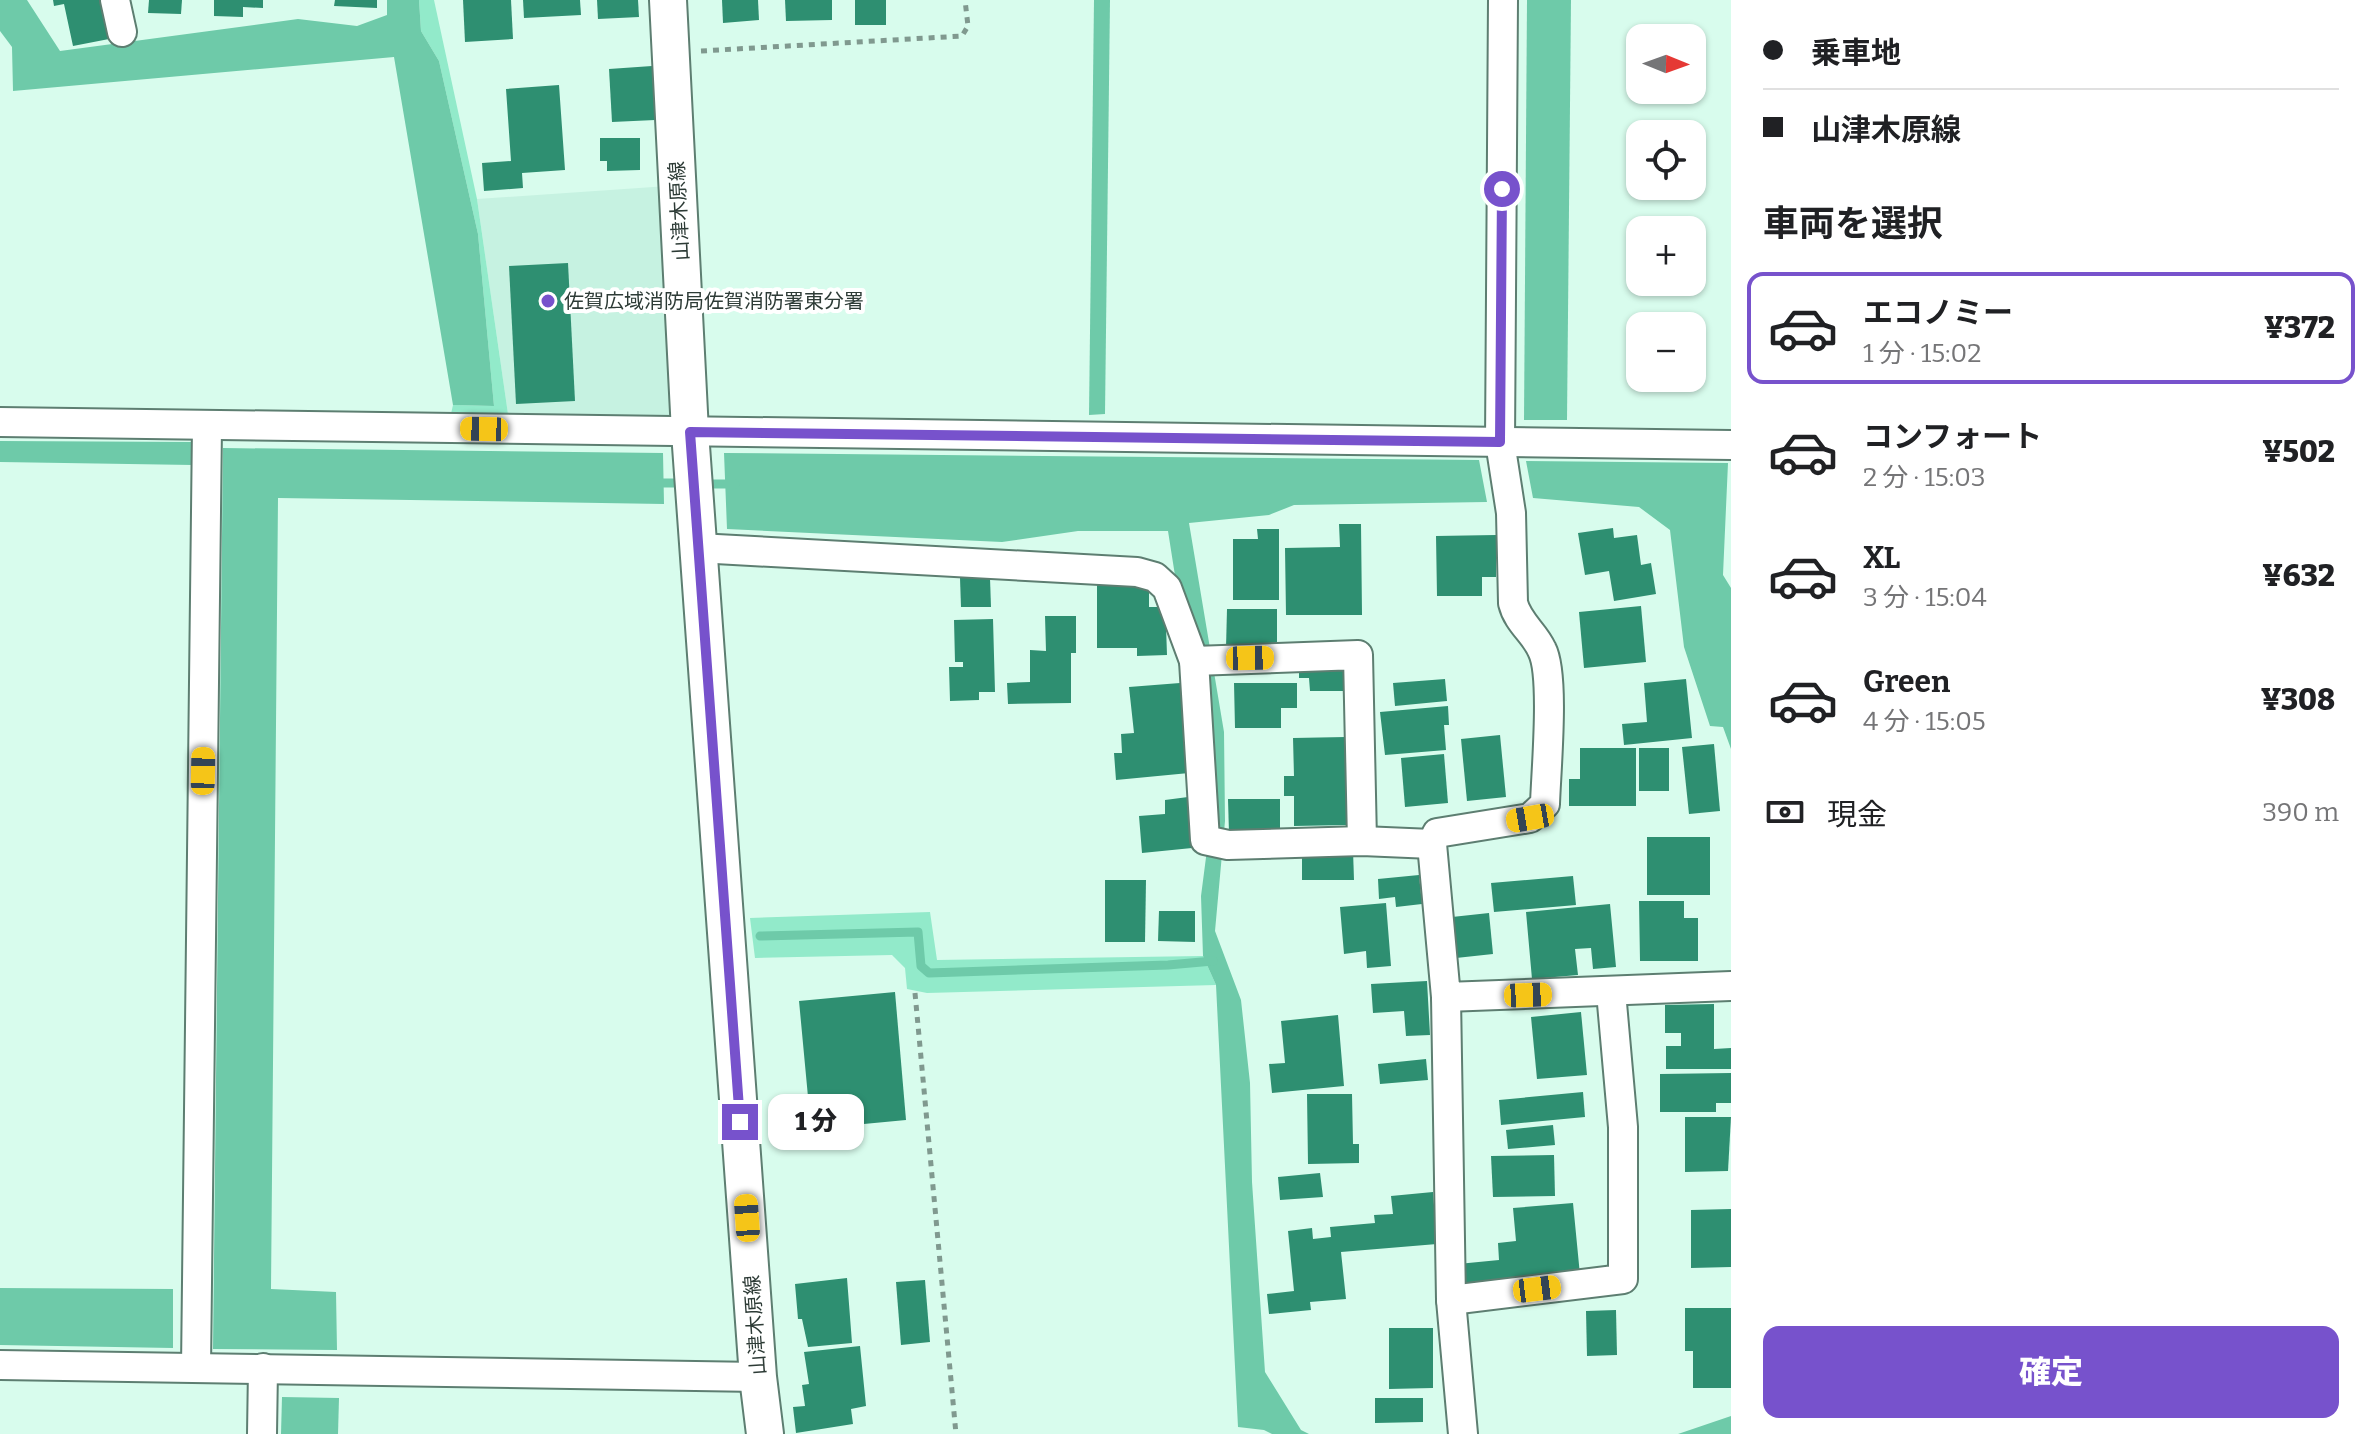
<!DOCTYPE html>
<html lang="ja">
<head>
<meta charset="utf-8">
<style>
	body { margin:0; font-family:Bitter,"Noto Sans JP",serif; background:#f2f2f2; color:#202124; height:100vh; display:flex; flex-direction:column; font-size:30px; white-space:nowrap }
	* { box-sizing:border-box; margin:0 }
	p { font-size:26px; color:#757577 }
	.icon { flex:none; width:44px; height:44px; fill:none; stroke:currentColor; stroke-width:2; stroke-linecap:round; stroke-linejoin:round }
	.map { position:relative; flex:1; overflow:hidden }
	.details { display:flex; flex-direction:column; background:#fff; width:640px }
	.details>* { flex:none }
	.hud { display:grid; align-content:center; height:176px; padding:0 32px; background:#fff }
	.needle { width:52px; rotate:91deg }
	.buttons { position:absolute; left:1626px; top:24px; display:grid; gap:16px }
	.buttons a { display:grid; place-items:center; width:80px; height:80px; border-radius:16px; background:#fff; box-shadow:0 2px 6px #0004; font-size:40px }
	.end { position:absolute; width:36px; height:36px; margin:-18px; border:10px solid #7752cc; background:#fff; box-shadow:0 0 0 4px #fff }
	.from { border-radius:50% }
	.bubble { position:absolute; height:56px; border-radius:16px; background:#fff; box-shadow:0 2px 6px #0004; font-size:26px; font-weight:800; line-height:56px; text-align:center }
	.car { position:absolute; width:24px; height:48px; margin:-24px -12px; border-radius:10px; box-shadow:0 0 6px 2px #0007; background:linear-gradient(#f5c518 24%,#345 0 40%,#f5c518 0 76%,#345 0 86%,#f5c518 0) }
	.hud b { display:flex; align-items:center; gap:28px; height:76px; font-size:30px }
	.hud b+b { border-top:2px solid #e0e0e0 }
	.hud i { width:20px; height:20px; background:#202124 }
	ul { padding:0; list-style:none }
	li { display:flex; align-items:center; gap:24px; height:112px; margin:0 16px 12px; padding:0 16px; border:4px solid transparent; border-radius:16px }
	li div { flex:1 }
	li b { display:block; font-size:30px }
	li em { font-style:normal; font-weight:800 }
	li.active { border-color:#7752cc }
	li>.icon { width:72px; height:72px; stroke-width:1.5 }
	h2 { padding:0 32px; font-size:36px; line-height:96px }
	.pay { display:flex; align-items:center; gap:20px; height:88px; padding:0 32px; font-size:30px }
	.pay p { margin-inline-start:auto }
	.primary-button { display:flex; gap:16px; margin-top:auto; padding:16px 32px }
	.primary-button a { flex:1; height:92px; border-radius:16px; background:#7752cc; color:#fff; font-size:32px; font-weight:800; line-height:92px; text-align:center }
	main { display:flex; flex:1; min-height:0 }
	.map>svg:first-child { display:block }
	.built { fill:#c6f2e1 }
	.green { fill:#92eaca }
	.water { fill:#6ecaa9 }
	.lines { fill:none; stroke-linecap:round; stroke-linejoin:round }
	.stream { stroke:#6ecaa9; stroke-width:9 }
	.building { fill:#2e8f71 }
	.minor-casing { stroke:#5d7e71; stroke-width:32 }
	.tertiary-casing { stroke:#5d7e71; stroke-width:40 }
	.path { stroke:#80998f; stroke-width:5; stroke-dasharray:6 6; stroke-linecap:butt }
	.minor { stroke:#fff; stroke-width:28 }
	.tertiary { stroke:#fff; stroke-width:36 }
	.route { stroke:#7752cc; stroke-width:10 }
	.poi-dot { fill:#7752cc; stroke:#fff; stroke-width:3 }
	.labels { text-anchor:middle; stroke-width:8; stroke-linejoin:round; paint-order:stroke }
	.street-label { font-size:20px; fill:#2d3b36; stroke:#fff }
	.poi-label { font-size:20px; fill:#2d3b36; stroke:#fff; text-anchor:start }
</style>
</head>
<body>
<main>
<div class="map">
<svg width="1731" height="1434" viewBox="0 0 1731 1434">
	<rect width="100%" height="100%" fill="#d8fced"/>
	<polygon class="built" points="668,186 672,424 509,421 477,199"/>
	<g class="green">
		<polygon points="419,0 434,0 477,199 509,421 450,418 453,405 494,406 478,234 439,61 421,31"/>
		<polygon points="930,912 937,960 1203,956 1216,985 927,993 907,989 905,968 892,955 755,958 750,918"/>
	</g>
	<g class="water">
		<polygon points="0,0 27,0 60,51 298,19 357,26 387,15 387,0 419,0 421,31 439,61 478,234 494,406 453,405 394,57 13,91 12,47 0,31"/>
		<polygon points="1094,0 1110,0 1105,414 1089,415"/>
		<polygon points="1527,0 1571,0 1567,420 1524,420"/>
		<polygon points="0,441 194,442 193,465 0,462"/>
		<polygon points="223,448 663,453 664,504 278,498 271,1289 336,1292 337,1350 213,1349"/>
		<polygon points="724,453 1479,460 1487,502 1294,505 1269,515 1189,523 1224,732 1225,821 1215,931 1241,1000 1250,1083 1252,1182 1265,1372 1301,1430 1309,1434 1272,1434 1264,1430 1238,1427 1216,985 1203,956 1201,896 1212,811 1168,531 1078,531 1002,542 727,529"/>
		<polygon points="1526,461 1728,463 1723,575 1731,588 1731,749 1723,727 1710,726 1684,647 1670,530 1639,507 1533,498"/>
		<polygon points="0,1288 173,1289 173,1348 0,1345"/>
		<polygon points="282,1397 339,1398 338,1434 281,1434"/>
		<polygon points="1731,1416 1731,1434 1678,1434"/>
	</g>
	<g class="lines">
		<g class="stream">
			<polyline points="654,483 687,483"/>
			<polyline points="702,484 735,484"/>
			<polyline points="760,936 918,932 921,966 929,973 1168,965 1213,961"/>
		</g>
	</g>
	<g class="building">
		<polygon points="53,0 101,0 109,39 73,46 64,4 54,6"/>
		<polygon points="149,0 182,0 181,14 148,13"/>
		<polygon points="214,0 263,0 263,8 243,7 243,17 214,16"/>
		<polygon points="335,0 377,0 377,8 334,6"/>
		<polygon points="463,0 511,0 513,39 465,42"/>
		<polygon points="523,0 580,0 581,15 524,18"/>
		<polygon points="597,0 638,0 639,17 598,19"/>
		<polygon points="722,0 758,0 759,20 723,23"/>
		<polygon points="785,0 832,0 832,20 786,21"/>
		<rect x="855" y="0" width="31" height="25"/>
		<polygon points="652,66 655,120 612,122 609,69"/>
		<polygon points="559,85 565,170 522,173 523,188 484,191 482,163 511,161 506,89"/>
		<polygon points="600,138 640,138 640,170 607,171 607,161 600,161"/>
		<polygon points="568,263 575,401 516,404 509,266"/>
		<polygon points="1339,524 1361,524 1362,615 1286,615 1285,548 1340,547"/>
		<polygon points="1613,528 1614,538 1637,535 1641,565 1651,563 1656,594 1614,601 1609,571 1585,575 1578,533"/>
		<polygon points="1257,529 1279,529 1279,600 1233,600 1233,539 1258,539"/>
		<polygon points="1496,535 1496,577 1482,577 1482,596 1437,596 1436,536"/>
		<polygon points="960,578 990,578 991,607 961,607"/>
		<polygon points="1097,585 1149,585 1149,607 1158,607 1166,626 1167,655 1137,656 1137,648 1097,648"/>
		<polygon points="1641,606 1646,662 1584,668 1579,612"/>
		<polygon points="1227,609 1277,609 1277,648 1226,648"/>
		<polygon points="1045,616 1076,616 1076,653 1071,653 1071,703 1008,704 1007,683 1030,682 1030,650 1046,651"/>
		<polygon points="993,619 995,692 979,692 979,700 950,701 949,667 963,667 963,662 955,662 954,620"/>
		<polygon points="1343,663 1344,691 1310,691 1309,678 1299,678 1299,664"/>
		<polygon points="1445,679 1447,701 1395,706 1393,683"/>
		<polygon points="1686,679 1692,738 1624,745 1622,724 1647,722 1644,683"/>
		<polygon points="1180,683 1189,773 1116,780 1114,753 1122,753 1121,734 1134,733 1129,687"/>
		<polygon points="1234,683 1297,683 1297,708 1281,708 1281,728 1235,728"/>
		<polygon points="1448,706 1449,725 1444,725 1446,750 1385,755 1380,712"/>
		<polygon points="1500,735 1506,797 1467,801 1461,739"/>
		<polygon points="1346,737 1347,825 1294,826 1294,796 1284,796 1284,776 1294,776 1293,738"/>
		<polygon points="1714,744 1720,811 1689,814 1682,747"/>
		<polygon points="1580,748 1636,748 1636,806 1569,806 1569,779 1580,779"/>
		<rect x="1639" y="748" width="30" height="43"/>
		<polygon points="1444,754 1448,803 1405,807 1401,758"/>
		<polygon points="1188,797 1192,848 1142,853 1139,816 1165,814 1165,800"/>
		<polygon points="1228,799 1280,799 1280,832 1229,833"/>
		<rect x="1647" y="837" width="63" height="58"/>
		<polygon points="1302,850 1353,850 1354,880 1302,880"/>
		<polygon points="1419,875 1422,904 1396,907 1395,897 1379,899 1378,879"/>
		<polygon points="1573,876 1576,905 1494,912 1491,883"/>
		<polygon points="1105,880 1146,880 1145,942 1105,942"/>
		<polygon points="1639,901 1684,901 1684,918 1698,918 1698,961 1640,961"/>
		<polygon points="1386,903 1391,966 1367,968 1366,951 1344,954 1340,907"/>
		<polygon points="1610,904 1616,967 1593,969 1591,948 1575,949 1578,975 1532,979 1526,912"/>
		<polygon points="1159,911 1195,911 1195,942 1158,941"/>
		<polygon points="1489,913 1493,954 1456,958 1452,917"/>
		<polygon points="1427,981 1430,1035 1406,1036 1404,1011 1373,1013 1371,984"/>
		<polygon points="895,992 906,1120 811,1129 799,1001"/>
		<polygon points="1714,1004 1714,1049 1731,1048 1731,1069 1666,1069 1666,1046 1681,1046 1681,1033 1665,1033 1665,1005"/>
		<polygon points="1581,1012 1587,1075 1537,1079 1531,1017"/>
		<polygon points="1338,1015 1344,1086 1272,1093 1269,1064 1285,1063 1281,1021"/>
		<polygon points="1426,1059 1428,1080 1380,1084 1378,1064"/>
		<polygon points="1731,1073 1731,1103 1716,1103 1716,1112 1660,1112 1660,1074"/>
		<polygon points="1583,1092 1585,1117 1501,1125 1499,1100"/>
		<polygon points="1307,1094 1352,1094 1353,1144 1359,1144 1359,1163 1308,1164"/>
		<polygon points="1685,1117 1731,1117 1728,1171 1685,1172"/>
		<polygon points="1553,1125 1555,1145 1508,1149 1506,1130"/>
		<polygon points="1554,1155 1555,1196 1493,1197 1491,1156"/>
		<polygon points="1320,1173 1323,1197 1280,1200 1278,1177"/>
		<polygon points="1433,1192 1437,1244 1341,1252 1346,1299 1310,1302 1311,1310 1269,1314 1267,1294 1294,1291 1288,1231 1312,1228 1313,1239 1331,1237 1330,1227 1375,1223 1374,1215 1393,1214 1391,1196"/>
		<polygon points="1573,1203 1580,1275 1460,1286 1458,1264 1499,1260 1498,1243 1516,1241 1513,1208"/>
		<polygon points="1731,1209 1731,1267 1691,1268 1691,1210"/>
		<polygon points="847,1278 852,1343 808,1347 802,1319 798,1319 795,1284"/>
		<polygon points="925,1280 930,1342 901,1345 896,1282"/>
		<polygon points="1685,1308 1731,1308 1731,1388 1693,1388 1693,1351 1685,1351"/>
		<polygon points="1616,1310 1617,1355 1587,1356 1586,1311"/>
		<polygon points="1389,1328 1433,1328 1433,1388 1389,1389"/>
		<polygon points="860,1346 866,1406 851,1409 853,1424 796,1433 793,1407 805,1406 802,1385 809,1384 804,1352"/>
		<polygon points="1375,1398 1423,1398 1423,1422 1375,1423"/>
	</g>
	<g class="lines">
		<defs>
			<g id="minor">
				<polyline points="115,0 122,32"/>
				<path d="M1503,0L1500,442L1511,513L1513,603C1518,623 1534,632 1542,650C1555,675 1546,771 1545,804L1530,818L1437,833L1432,844L1446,997L1731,986"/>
				<polyline points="0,422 1731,445"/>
				<polyline points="698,548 1137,572 1155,577 1167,588 1194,661 1205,840 1228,845 1362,841 1432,844"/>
				<polyline points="1194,661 1358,655 1362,841"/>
				<polyline points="1446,997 1451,1300 1463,1434"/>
				<polyline points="1451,1300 1623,1279 1623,1127 1611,992"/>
				<polyline points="0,1365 758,1377"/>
				<polyline points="196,1368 207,426"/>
				<polyline points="262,1434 263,1368"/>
			</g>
			<polyline id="tertiary" points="668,0 690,432 758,1377 765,1434"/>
		</defs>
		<use href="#minor" class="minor-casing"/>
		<use href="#tertiary" class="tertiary-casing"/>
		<g class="path">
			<polyline points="701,51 962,36 968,26 965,0"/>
			<polyline points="915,993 956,1434"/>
		</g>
		<use href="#minor" class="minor"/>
		<use href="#tertiary" class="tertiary"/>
	</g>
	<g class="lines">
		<polyline class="route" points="740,1122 690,432 1500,442 1502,189"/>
	</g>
	<circle class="poi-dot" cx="548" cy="301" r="8"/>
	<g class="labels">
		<g class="street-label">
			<text transform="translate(679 211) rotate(-93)" y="7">山津木原線</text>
			<text transform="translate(755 1325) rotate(-94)" y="7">山津木原線</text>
		</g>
		<g class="poi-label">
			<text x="564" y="308">佐賀広域消防局佐賀消防署東分署</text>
		</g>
	</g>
</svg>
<div class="buttons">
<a><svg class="needle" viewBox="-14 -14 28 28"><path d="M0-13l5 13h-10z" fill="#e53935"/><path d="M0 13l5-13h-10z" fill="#757577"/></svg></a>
<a><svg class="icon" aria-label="locate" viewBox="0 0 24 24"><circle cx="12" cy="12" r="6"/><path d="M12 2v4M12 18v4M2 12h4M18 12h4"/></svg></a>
<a>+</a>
<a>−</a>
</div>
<i class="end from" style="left:1502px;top:189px"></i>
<i class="end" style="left:740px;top:1122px"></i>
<div class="bubble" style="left:768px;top:1094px;width:96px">1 分</div>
<i class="car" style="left:484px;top:429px;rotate:271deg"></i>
<i class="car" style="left:1250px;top:658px;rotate:89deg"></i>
<i class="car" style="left:203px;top:771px;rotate:1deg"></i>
<i class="car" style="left:1530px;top:818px;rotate:260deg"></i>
<i class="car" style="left:1528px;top:995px;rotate:88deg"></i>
<i class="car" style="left:747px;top:1218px;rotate:356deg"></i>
<i class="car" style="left:1537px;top:1289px;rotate:83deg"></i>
</div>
<section class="details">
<div class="hud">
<b><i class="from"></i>乗車地</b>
<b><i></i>山津木原線</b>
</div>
<h2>車両を選択</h2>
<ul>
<li class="active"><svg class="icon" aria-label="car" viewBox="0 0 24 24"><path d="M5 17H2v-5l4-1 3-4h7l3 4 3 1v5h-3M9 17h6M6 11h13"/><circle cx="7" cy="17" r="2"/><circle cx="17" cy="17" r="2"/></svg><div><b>エコノミー</b><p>1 分 · 15:02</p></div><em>¥372</em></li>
<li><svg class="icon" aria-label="car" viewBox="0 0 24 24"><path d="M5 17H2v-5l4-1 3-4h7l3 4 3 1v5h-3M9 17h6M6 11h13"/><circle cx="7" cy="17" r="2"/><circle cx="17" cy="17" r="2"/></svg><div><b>コンフォート</b><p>2 分 · 15:03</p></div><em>¥502</em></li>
<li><svg class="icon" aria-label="car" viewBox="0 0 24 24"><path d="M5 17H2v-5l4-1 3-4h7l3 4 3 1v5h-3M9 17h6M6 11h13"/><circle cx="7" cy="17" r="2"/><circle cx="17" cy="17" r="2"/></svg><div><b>XL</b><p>3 分 · 15:04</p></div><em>¥632</em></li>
<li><svg class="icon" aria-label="car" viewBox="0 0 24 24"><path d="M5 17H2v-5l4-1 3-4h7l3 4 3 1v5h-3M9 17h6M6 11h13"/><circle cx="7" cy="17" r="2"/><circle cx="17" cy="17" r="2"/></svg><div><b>Green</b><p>4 分 · 15:05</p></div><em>¥308</em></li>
</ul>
<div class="pay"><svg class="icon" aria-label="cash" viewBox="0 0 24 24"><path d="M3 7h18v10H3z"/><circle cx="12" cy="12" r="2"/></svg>現金<p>390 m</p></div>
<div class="primary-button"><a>確定</a></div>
</section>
</main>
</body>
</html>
